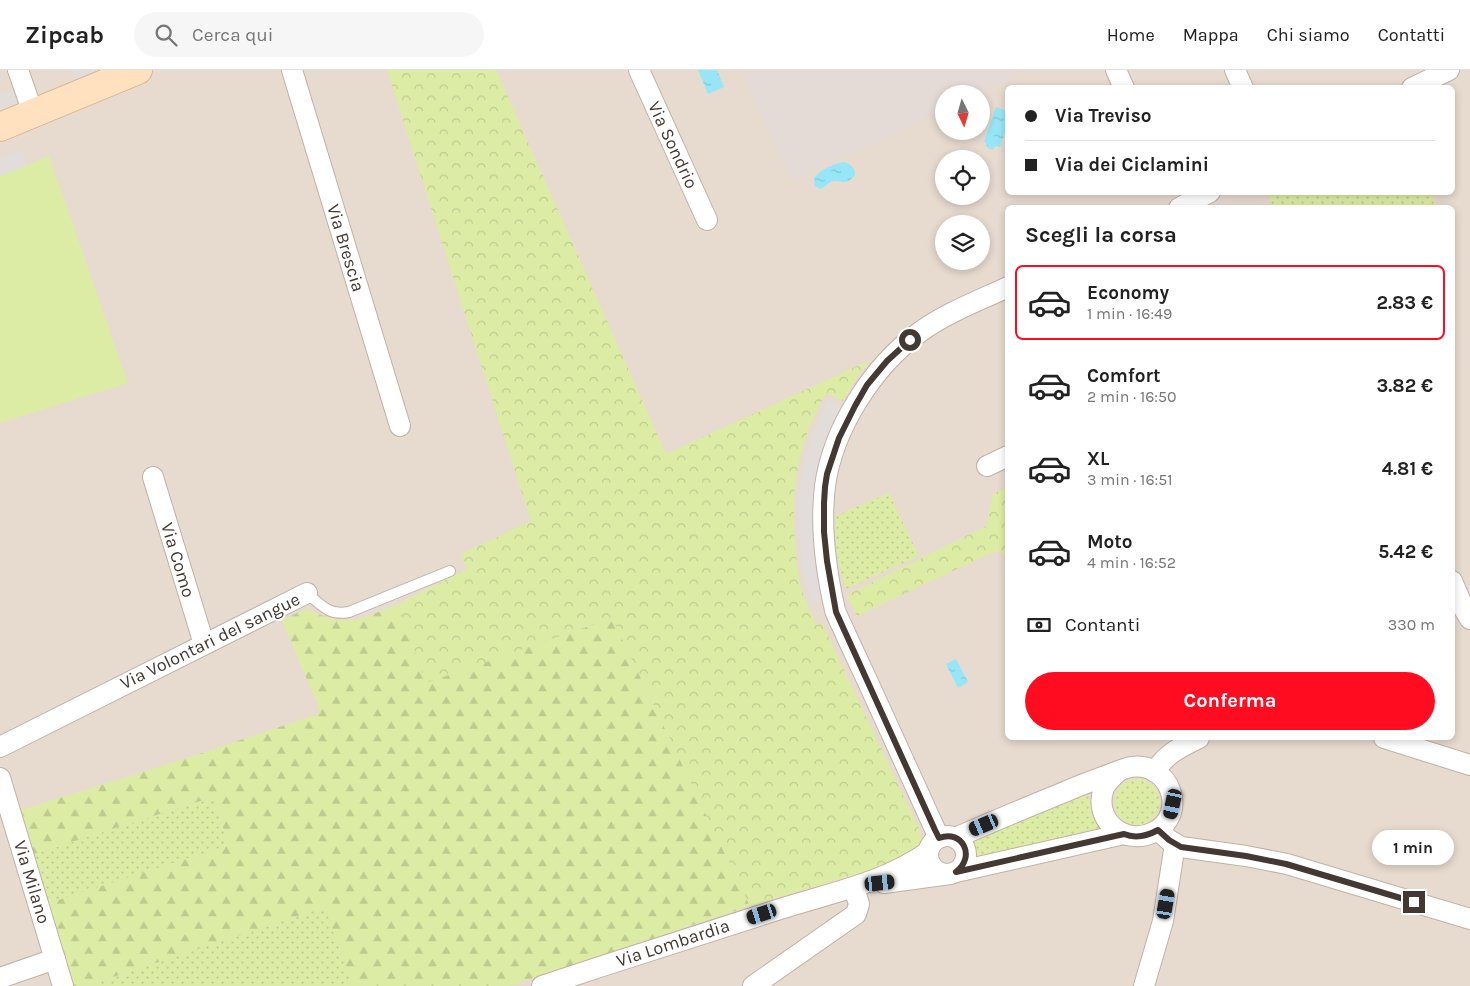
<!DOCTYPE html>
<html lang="it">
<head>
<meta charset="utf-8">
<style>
	body { margin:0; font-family:Karla,sans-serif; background:#f6f6f6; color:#222; height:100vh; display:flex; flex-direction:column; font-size:19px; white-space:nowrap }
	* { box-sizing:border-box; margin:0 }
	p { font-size:16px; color:#767676 }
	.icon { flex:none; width:28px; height:28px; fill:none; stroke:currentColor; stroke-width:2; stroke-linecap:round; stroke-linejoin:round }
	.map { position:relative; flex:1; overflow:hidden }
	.panel { position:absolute; left:1005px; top:135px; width:450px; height:535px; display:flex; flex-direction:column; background:#fff; border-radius:8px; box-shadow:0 2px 8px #0003 }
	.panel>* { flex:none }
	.guide { position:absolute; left:1005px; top:15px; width:450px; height:110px; border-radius:8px; box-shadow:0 2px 8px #0003; display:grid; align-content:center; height:110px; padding:0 20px; background:#fff }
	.needle { width:32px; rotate:175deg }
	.fabs { position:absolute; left:935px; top:15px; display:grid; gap:10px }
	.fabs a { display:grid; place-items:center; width:55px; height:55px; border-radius:50%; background:#fff; box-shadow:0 2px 8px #0003; font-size:25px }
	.end { position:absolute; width:22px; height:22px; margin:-11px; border:6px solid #443832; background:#fff; box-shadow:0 0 0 2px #fff }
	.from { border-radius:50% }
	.bubble { position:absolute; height:35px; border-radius:18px; background:#fff; box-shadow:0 2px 8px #0003; font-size:16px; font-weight:700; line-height:35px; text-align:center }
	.car { position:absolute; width:15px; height:30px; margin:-15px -8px; border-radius:6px; box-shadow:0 0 4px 1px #0007; background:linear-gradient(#222 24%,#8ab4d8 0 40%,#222 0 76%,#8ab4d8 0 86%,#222 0) }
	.guide b { display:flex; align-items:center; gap:18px; height:48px; font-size:19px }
	.guide b+b { border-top:1px solid #e0e0e0 }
	.guide i { width:12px; height:12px; background:#222 }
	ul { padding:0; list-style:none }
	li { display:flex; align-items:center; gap:15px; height:75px; margin:0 10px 8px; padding:0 10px; border:2px solid transparent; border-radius:8px }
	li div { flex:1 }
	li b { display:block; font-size:19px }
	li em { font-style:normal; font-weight:700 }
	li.active { border-color:#ff0c21 }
	li>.icon { width:45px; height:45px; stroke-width:1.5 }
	h2 { padding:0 20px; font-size:22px; line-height:60px }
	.pay { display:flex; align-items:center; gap:12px; height:55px; padding:0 20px; font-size:19px }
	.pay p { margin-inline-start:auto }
	.primary-button { display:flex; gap:10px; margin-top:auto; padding:10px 20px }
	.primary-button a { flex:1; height:58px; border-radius:30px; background:#ff0c21; color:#fff; font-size:20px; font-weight:700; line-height:58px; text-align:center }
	header { display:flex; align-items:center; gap:30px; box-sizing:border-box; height:70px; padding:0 25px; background:#fff; border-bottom:1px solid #e0e0e0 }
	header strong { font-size:24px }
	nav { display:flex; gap:28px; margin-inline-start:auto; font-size:18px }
	.search { width:350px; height:45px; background:#f6f6f6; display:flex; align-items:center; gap:12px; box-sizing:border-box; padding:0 18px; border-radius:28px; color:#767676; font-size:19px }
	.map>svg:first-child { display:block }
	.residential { fill:#e7dacf; fill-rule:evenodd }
	.industrial { fill:#e4dbd7 }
	.grass { fill:url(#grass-dots) }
	.forest { fill:url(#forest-firs) }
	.park { fill:url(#park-crowns) }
	.garden { fill:#ddeca5 }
	.parking { fill:#e2dddb }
	.water { fill:url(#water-ripples) }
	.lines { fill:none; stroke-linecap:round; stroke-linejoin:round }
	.lane-casing { stroke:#c1b1a6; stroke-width:12 }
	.street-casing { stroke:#c1b1a6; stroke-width:22 }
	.secondary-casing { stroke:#dab48e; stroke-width:30 }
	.lane { stroke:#fff; stroke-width:10 }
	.street { stroke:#fff; stroke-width:20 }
	.secondary { stroke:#ffe0bf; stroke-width:28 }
	.route { stroke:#443832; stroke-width:6 }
	.labels { text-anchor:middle; stroke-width:4; stroke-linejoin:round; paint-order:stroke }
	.street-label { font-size:18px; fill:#443832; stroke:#fff }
</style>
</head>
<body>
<header>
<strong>Zipcab</strong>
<div class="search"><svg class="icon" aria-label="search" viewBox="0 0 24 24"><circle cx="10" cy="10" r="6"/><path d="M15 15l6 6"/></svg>Cerca qui</div>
<nav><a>Home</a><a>Mappa</a><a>Chi siamo</a><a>Contatti</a></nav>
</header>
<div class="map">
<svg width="1470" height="916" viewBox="0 0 1470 916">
	<defs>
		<pattern id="grass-dots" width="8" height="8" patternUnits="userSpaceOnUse" patternTransform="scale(1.25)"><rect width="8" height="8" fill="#ddeca5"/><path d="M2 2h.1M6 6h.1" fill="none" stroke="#bfcb8e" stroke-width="1.8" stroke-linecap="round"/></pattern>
		<pattern id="forest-firs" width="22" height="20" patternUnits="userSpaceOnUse" patternTransform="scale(1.25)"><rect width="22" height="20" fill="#ddeca5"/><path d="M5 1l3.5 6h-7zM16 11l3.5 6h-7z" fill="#bfcb8e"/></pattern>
		<pattern id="park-crowns" width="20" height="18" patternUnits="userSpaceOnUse" patternTransform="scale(1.25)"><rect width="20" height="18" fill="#ddeca5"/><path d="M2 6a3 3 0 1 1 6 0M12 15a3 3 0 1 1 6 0" fill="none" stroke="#bfcb8e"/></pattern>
		<pattern id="water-ripples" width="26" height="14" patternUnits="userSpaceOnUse" patternTransform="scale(1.25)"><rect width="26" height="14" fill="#96e6f7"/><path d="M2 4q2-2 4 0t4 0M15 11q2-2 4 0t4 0" fill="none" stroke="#82c6d4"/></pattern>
	</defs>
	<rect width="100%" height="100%" fill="#f3e9e1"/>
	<path class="residential" d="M0,0H1470V916H0ZM1008,18H1452V122H1008ZM944,24H981V61H944ZM944,89H981V126H944ZM1008,138H1452V668H1008ZM944,154H981V191H944Z"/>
	<polygon class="industrial" points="742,0 1029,0 978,24 944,24 944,40 792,112"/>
	<g class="grass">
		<polygon points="1266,123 1431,123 1437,137 1273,137"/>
		<path d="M889,423L919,486L846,519C837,494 835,473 835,446Z"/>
		<circle cx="1137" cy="732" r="23"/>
		<polygon points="1085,725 1090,728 1093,747 1102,761 976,788 975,779 971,770"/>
		<polygon points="213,727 229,775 49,833 34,784"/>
		<polygon points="325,837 352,916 86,916"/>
	</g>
	<path class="forest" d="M398,534L426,612L612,548L750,836L509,916H352L325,837L86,916H74L49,833L229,775L213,727L34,784L21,740L190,687L321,643L282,550L306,539C317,543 328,549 340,550C358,553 382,540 398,534Z"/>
	<g class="park">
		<path d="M387,0H496L666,384L868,291V293L857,307L843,331L826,323C798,373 791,414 795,471C796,489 798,509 804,527C808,537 812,546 817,555L822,553L920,761C922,768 922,772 918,779L883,796L750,836L612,548L426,613L398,534L467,499L461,484L531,451Z"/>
		<polygon points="1007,417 1007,486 1000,482 991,483 857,546 847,525 986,456 993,424"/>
	</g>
	<polygon class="garden" points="49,86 128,313 0,353 0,106"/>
	<g class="parking">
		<polygon points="72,0 101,0 77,10"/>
		<polygon points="13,20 18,34 0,41 0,25"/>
		<polygon points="21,80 27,95 0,106 0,89"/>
		<polygon points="828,330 842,337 825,373 819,394 815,415 814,441 826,526 812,533 807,518 801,488 798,452 798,430 801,408 809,373 822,342"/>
	</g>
	<g class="water">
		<polygon points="698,0 717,0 724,17 708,24"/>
		<polygon points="996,37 1007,41 1007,56 1000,77 996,76 992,80 987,77 986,73 984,72"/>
		<path d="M843,92C852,93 861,104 850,110C845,114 840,111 835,111C829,111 826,116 821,119L815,116L814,109C818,100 834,94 843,92Z"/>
		<polygon points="956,589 968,612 958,618 946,594"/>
	</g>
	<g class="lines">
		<defs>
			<path id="lane" d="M307,523C321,535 329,546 349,542L450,501"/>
			<g id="street">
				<polyline points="18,0 33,43"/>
				<polyline points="292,0 400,356"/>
				<polyline points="639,0 707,150"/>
				<polyline points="1116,0 1124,18"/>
				<polyline points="1235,0 1243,18"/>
				<polyline points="1412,18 1449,0"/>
				<polyline points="1179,138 1210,122"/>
				<polyline points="987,396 1008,386"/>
				<polyline points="153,407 204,574"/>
				<polyline points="1452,511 1464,539 1470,549"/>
				<polyline points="1384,668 1470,695"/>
				<polyline points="0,677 307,523"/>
				<path d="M1155,702C1165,684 1181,677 1199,668"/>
				<polyline points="0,708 63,916"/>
				<polyline points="1158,760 1169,770 1181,777 1246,786 1287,794 1470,849"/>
				<circle cx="947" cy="785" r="19"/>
				<path d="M939,768C915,715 891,662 867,610C860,595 853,580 846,565C843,557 838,549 835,540C826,501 820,457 825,416C833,358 873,296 920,262C946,243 978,231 1008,217"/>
				<path d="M955,768C992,752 1030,736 1067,721C1082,714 1098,709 1113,703C1119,701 1125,698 1131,697C1170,691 1189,744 1154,762C1125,777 1092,750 1104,718C1107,711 1113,706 1119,701"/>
				<polyline points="956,802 1124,764"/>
				<polyline points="884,813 950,804"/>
				<polyline points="0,908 55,889"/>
				<path d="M542,916C620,890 698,865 777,840C829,823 882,814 928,782"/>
				<polyline points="753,916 856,844 859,834 854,818"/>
				<polyline points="1144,916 1163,851 1175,774"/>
			</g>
			<polyline id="secondary" points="0,57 138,0"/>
		</defs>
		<use href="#lane" class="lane-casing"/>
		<use href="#street" class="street-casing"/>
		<use href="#secondary" class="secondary-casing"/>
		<use href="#lane" class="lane"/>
		<use href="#street" class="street"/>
		<use href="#secondary" class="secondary"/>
	</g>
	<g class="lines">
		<path class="route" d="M910,270L887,291L867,315L855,336L839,368L827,404L825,417L824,433V462L827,491L836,542L935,760L939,768C963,759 976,787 956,802L1124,764C1136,769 1147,766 1158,760L1169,770L1181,777L1246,786L1286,794L1414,832"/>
	</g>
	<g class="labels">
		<g class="street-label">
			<text transform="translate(673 75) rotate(65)" y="6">Via Sondrio</text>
			<text transform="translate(346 178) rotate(73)" y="6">Via Brescia</text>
			<text transform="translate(178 490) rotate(73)" y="6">Via Como</text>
			<text transform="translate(210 571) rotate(-26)" y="6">Via Volontari del sangue</text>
			<text transform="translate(32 812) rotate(73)" y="6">Via Milano</text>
			<text transform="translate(673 873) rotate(-18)" y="6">Via Lombardia</text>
		</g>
	</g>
</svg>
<div class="fabs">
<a><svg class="needle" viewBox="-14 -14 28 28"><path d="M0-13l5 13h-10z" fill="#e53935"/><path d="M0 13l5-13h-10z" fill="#767676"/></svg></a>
<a><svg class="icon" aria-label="locate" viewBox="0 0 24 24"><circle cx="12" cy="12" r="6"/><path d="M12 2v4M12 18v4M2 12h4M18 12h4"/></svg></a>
<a><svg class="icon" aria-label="layers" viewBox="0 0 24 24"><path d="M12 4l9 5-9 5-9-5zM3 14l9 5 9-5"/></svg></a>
</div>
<i class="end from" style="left:910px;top:270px"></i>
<i class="end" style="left:1414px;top:832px"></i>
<div class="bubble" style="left:1372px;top:760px;width:82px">1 min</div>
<i class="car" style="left:1173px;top:734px;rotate:192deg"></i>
<i class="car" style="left:984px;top:755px;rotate:247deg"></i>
<i class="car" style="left:880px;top:813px;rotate:84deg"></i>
<i class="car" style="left:1166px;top:834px;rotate:10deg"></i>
<i class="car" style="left:762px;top:844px;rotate:252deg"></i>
<div class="guide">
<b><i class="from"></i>Via Treviso</b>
<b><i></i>Via dei Ciclamini</b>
</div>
<section class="panel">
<h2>Scegli la corsa</h2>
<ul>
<li class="active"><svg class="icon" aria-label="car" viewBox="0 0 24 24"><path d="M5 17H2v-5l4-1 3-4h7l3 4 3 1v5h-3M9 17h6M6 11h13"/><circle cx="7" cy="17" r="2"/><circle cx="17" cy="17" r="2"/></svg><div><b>Economy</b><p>1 min · 16:49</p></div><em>2.83 €</em></li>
<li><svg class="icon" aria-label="car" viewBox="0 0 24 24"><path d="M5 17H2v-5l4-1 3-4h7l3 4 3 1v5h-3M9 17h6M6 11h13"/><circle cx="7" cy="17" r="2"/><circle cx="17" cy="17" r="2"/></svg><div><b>Comfort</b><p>2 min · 16:50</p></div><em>3.82 €</em></li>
<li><svg class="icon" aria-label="car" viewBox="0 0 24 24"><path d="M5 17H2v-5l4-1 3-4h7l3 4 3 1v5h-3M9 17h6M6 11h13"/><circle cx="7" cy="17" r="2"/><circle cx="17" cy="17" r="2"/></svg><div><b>XL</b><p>3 min · 16:51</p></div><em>4.81 €</em></li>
<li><svg class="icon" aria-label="car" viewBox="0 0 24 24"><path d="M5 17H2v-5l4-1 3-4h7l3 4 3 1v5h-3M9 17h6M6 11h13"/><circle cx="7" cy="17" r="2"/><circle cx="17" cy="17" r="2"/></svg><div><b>Moto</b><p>4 min · 16:52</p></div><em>5.42 €</em></li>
</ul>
<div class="pay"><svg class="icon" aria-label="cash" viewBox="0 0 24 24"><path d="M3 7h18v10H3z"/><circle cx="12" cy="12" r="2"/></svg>Contanti<p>330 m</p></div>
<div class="primary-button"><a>Conferma</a></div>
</section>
</div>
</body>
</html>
